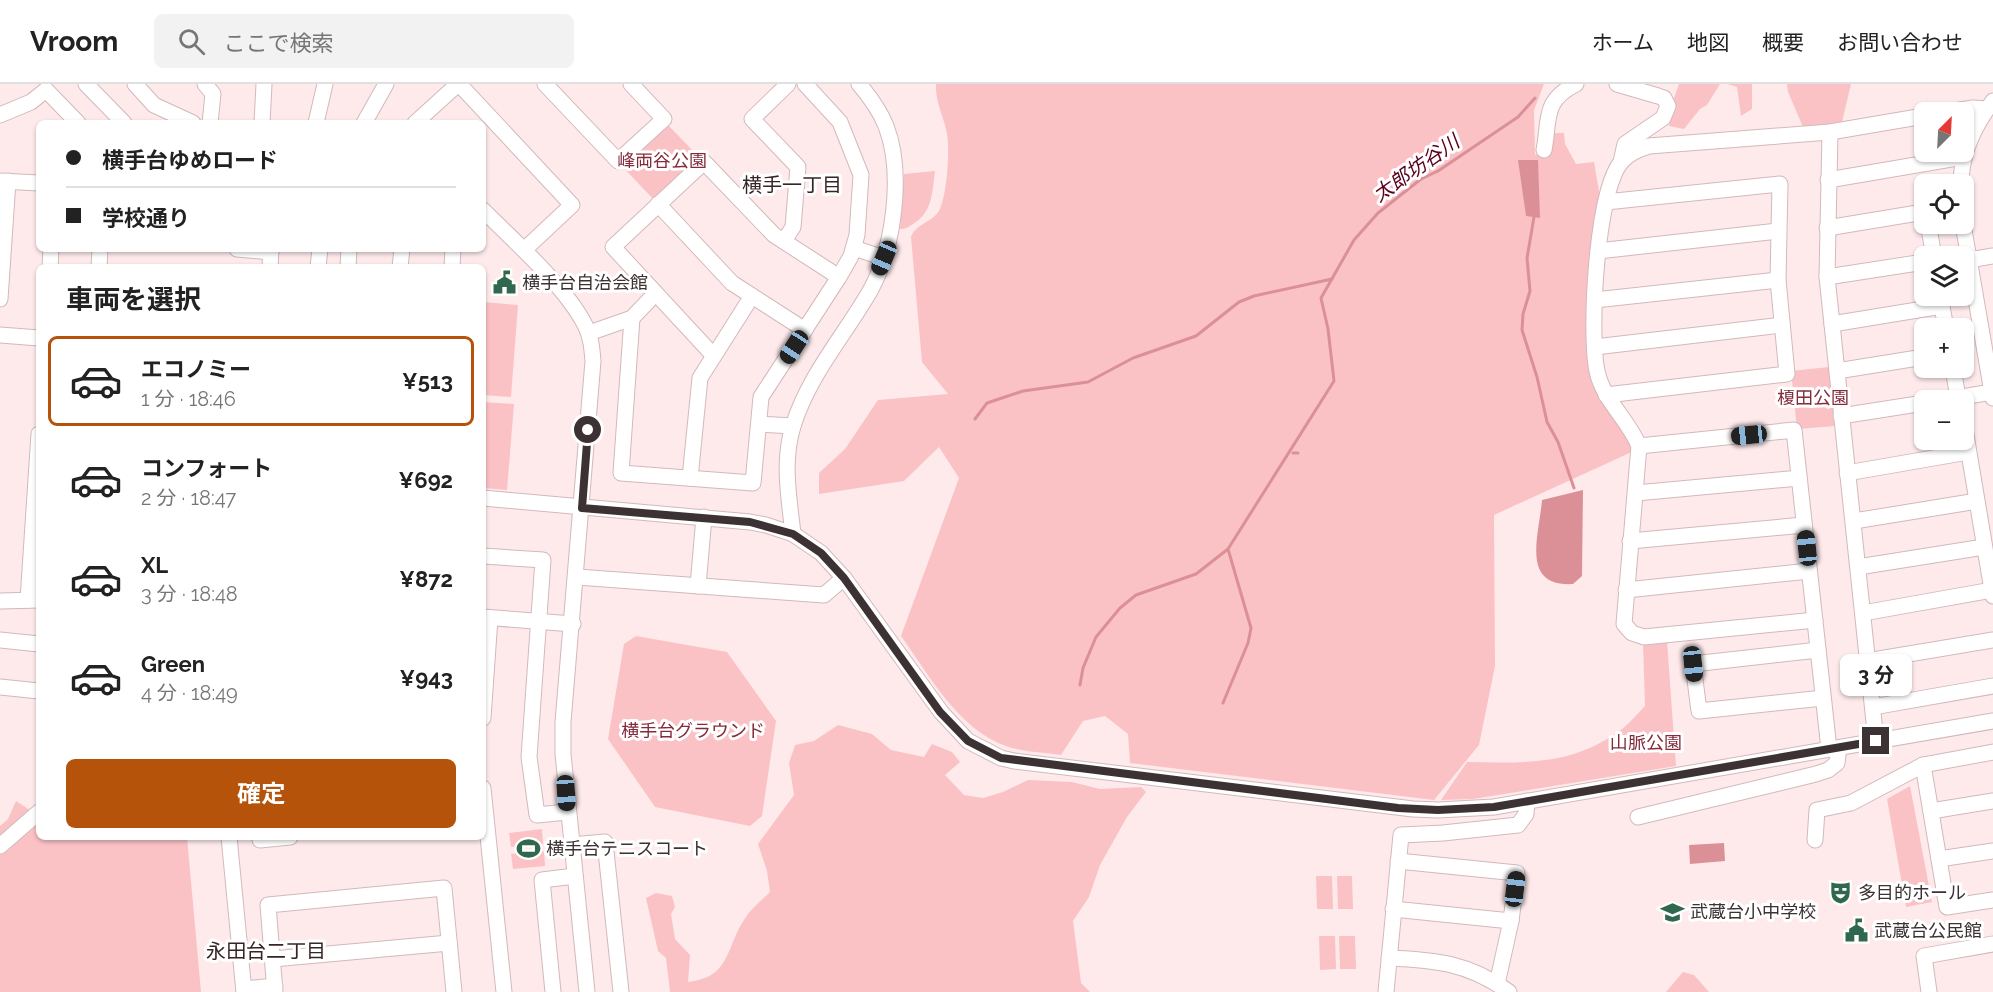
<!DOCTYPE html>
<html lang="ja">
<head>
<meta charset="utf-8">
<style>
	body { margin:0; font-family:Raleway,"Noto Sans JP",sans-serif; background:#f2f2f2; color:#222; height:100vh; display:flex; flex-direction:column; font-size:22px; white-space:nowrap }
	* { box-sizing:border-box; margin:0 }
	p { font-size:20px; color:#767676 }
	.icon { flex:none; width:33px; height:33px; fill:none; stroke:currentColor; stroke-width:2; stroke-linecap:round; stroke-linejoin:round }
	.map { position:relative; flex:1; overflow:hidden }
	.side { position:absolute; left:36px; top:180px; width:450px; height:576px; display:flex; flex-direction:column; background:#fff; border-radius:9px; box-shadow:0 2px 4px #0004 }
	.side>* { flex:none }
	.hud { position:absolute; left:36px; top:36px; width:450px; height:132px; border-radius:9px; box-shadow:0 2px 4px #0004; display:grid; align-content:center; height:132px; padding:0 30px; background:#fff }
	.needle { width:39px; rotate:24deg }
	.controls { position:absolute; left:1914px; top:18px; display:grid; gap:12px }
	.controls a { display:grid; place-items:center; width:60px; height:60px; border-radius:9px; background:#fff; box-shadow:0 2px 4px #0004; font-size:30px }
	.end { position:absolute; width:27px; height:27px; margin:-14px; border:8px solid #3c3233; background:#fff; box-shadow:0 0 0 3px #fff }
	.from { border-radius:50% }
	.bubble { position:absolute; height:42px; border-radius:9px; background:#fff; box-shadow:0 2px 4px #0004; font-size:20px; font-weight:700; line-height:42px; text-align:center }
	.car { position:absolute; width:18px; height:36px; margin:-18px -9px; border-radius:8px; box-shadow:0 0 4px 2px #0007; background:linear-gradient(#222 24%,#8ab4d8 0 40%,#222 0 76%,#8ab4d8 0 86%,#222 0) }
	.hud b { display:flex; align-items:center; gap:21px; height:57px; font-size:22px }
	.hud b+b { border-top:2px solid #e0e0e0 }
	.hud i { width:15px; height:15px; background:#222 }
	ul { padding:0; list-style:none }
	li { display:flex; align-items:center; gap:18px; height:90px; margin:0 12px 9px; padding:0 18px; border:3px solid transparent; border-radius:9px }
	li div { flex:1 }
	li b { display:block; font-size:22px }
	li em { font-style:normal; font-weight:700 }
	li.selected { border-color:#b45309 }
	li>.icon { width:54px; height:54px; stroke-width:1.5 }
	h2 { padding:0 30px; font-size:27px; line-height:72px }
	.action { display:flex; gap:12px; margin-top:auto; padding:12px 30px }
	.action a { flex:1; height:69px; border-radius:9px; background:#b45309; color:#fff; font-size:24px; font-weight:700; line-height:69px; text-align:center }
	header { display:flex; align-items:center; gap:36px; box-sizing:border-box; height:84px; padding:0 30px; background:#fff; border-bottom:2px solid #e0e0e0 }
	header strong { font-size:28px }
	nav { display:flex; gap:33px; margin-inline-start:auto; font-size:21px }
	.search { width:420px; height:54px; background:#f2f2f2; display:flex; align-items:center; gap:15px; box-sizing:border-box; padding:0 21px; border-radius:9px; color:#767676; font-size:22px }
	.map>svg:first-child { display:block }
	.green { fill:#fbc2c6 }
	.water { fill:#db9097 }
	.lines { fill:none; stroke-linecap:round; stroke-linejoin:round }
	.stream { stroke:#db9097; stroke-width:3 }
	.minor-casing { stroke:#d2b9bb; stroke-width:17 }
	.minor { stroke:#fff; stroke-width:15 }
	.route { stroke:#3c3233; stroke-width:8 }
	.labels { text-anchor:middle; stroke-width:6; stroke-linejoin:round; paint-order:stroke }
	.park-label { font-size:18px; fill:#842b3c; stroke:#fff }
	.poi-label { font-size:18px; fill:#3c3233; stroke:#fff; text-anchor:start }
	.water-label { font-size:20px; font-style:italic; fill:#5b001c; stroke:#fff }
	.neighbourhood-label { font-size:20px; fill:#372426; stroke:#fff }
</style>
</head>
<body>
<header>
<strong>Vroom</strong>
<div class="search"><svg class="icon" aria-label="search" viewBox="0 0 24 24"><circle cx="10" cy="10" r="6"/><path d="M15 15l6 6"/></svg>ここで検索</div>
<nav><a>ホーム</a><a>地図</a><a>概要</a><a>お問い合わせ</a></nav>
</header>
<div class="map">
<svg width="1993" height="908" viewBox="0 0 1993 908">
	<rect width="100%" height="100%" fill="#feeaeb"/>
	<g class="green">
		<path d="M936,0H1544L1534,26L1535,71L1550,64V49H1564L1565,60L1576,80L1594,78L1599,107L1593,291L1634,367L1494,431L1495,582L1479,661L1434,716L1130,679L1128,650L1105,632L1083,637L1061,671C1043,668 1022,668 1006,662C958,645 929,591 901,552L959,394L939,363L904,397L819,410V389L845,365L878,316L948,310L922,278L911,153C915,140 934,138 940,125C947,109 950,67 947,50C944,32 935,19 936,0Z"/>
		<polygon points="1679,0 1720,0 1707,21 1700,25 1684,45 1669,42 1674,14"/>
		<polygon points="1728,0 1752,0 1752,25 1741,32 1737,3"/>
		<polygon points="1787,0 1851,0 1842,38 1803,43 1788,8"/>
		<polygon points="666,39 700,74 655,117 621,81"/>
		<path d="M935,87C932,108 933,128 913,140C908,143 906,145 900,145L904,90Z"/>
		<polygon points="483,218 518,221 511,313 483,311"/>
		<polygon points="1829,283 1836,342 1797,345 1791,287"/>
		<polygon points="483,318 514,320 507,406 483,404"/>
		<polygon points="636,552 727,568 776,637 762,732 750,742 655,723 608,655 624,560"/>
		<path d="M1667,557L1676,682L1473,715L1441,716L1467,678C1524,679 1573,682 1622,645C1630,639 1637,630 1645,622L1643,559Z"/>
		<path d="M838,641L872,650L891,666L924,673L932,660L952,668L960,678L945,691L964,711L983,714L1003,708L1028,696L1072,698L1100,705L1141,703L1146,708L1127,733L1100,781L1089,813L1073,837L1081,899L1090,908H670L666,874L658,867L646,814L656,809L672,812L675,823L671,830L675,855L690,871L688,898C731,893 725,865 744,836C750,825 762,816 770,808L767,787L758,760L794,711L789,679L795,661L814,657Z"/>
		<polygon points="1910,702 1932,818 1906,823 1887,715"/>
		<polygon points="16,717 39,732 39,753 187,753 201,908 0,908 0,742 8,735"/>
		<polygon points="542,745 543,760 511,763 509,749"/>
		<polygon points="544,767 545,782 513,785 511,770"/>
		<polygon points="1316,792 1332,792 1333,825 1317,825"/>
		<polygon points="1337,792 1352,792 1353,825 1338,825"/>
		<polygon points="1319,852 1335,852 1336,885 1320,886"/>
		<polygon points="1339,852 1355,852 1356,885 1340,885"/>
		<polygon points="1683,888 1694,891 1709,908 1666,908"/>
	</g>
	<g class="water">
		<polygon points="1518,76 1538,76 1540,134 1526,132"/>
		<path d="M1583,406L1582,492L1573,500C1520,503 1539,452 1542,416Z"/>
		<polygon points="1724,759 1725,777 1690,780 1689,761"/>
	</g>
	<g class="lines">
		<g class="stream">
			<polyline points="1534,133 1527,174 1530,207 1523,230 1522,246 1537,293 1547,338 1558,358 1574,404"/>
			<polyline points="975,335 987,319 1023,307 1088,298 1133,274 1196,252 1239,218 1254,212 1332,195"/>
			<polyline points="1293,369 1298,369"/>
			<polyline points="1080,601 1083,584 1096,553 1120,524 1136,511 1196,490 1228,465 1334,297 1328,245 1321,214 1354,156 1378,129 1421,95 1438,87 1518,33 1535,14"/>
			<polyline points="1223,619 1248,559 1251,544 1228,465"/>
		</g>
		<defs>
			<g id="minor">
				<polyline points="86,0 124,39"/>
				<polyline points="135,0 154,21 193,39"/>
				<polyline points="205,0 213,10 210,39"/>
				<polyline points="459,0 572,121 524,166"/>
				<polyline points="545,0 618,77 664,35 631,0"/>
				<polyline points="1617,0 1658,12 1664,14 1668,22 1663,34 1625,60 1621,78"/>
				<polyline points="1947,28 1973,24 1987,25"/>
				<polyline points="0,31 31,18 46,6 78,39"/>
				<polyline points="262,39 264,0"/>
				<polyline points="316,39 325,0"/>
				<polyline points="364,39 386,0"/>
				<polyline points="415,39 458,0"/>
				<polyline points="1830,48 1827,193 1876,657"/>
				<path d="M1544,66C1550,36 1542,17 1576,0"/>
				<polyline points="1828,96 1963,73"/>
				<polyline points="0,97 39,99"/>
				<path d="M1961,100C1961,69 1974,42 1993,17"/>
				<polyline points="1606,118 1780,100 1778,196 1787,290 1606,311"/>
				<polyline points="658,120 732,199 805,246"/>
				<path d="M483,126C514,157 566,203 585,241C591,252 592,265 593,277L563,638V670L587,908"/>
				<polyline points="1928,140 1934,172"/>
				<polyline points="1963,140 1993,314"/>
				<polyline points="1827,144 1924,128"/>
				<polyline points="784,157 793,143 798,83 752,35 788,0"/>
				<polyline points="854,164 884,174"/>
				<polyline points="237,165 271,168"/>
				<polyline points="1598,167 1778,147"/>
				<polyline points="1969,176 1993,172"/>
				<polyline points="50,183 51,165"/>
				<polyline points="99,183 100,165"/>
				<polyline points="270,183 271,165"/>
				<polyline points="318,183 320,165"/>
				<polyline points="348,183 349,165"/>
				<polyline points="400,183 402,165"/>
				<polyline points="452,183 453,165"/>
				<polyline points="1827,193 1924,178"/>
				<polyline points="1940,212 1946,244"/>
				<polyline points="0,215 8,97"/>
				<polyline points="1595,216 1778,196"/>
				<polyline points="632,234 621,389 753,399 761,313 839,193 851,172 857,151 861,91 840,38 805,0"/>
				<polyline points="1832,240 1942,222"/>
				<polyline points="589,249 632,234 655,210"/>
				<polyline points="0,251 39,254"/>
				<polyline points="1595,263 1782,241"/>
				<polyline points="713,271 613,163 704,78 774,151 839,193"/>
				<polyline points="1953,284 1958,314"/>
				<polyline points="1837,287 1924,273"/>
				<polyline points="1944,316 1992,308"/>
				<polyline points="1841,332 1924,319"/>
				<polyline points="1964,339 1993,512"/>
				<polyline points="759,340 793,342"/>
				<polyline points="1639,362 1794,346 1829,665"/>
				<polyline points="1847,389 1968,368"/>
				<polyline points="690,394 700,294 752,212"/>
				<polyline points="1636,409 1799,394"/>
				<polyline points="483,414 750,438 766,441 793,450 821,469 844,494 941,628 968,657 1001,674 1014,677 1413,725 1438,726 1494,723 1993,637"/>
				<polyline points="1854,437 1977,417"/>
				<path d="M793,450C789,412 782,379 793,342C809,291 844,252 870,207C894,164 904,89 886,42C880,27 870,13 859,0"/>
				<polyline points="1630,457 1804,441"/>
				<polyline points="483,472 543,476 529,673 537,731 567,728"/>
				<polyline points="1858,483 1984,463"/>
				<polyline points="577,493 824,511 844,494"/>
				<polyline points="698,502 704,433"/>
				<polyline points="1626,506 1809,487"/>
				<polyline points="28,516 39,350"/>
				<polyline points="0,517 39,516"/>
				<polyline points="1863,529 1992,506"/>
				<polyline points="483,533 573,540"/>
				<path d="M1815,536L1644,553L1632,549L1624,540L1639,362C1628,335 1603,316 1597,287C1589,249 1596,106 1622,77C1629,69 1639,65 1649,62L1830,48L1924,32"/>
				<polyline points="0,556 39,560"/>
				<polyline points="1818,566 1693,580 1699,627 1823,614"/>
				<polyline points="1867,577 1993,556"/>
				<polyline points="0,603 39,607"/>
				<polyline points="1873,623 1993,602"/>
				<polyline points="483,634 490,534"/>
				<polyline points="1923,681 1947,823 1993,816"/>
				<polyline points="483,704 504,908"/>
				<polyline points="1931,727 1993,717"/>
				<polyline points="1638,733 1816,690 1828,686 1837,679 1839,664"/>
				<polyline points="229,753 244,908"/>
				<polyline points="260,753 260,756 290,753"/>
				<polyline points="1815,756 1817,726 1851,719 1923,681 1993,668"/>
				<polyline points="571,761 605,758 621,908"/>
				<polyline points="0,762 39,728"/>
				<polyline points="1939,775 1993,767"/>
				<polyline points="1398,777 1517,789 1511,837 1497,900"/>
				<polyline points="1393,825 1511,837"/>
				<path d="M1389,874C1436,876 1469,879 1509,908"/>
				<polyline points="273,875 449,859"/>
				<polyline points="244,905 275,902"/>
				<polyline points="275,908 268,821 444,804 454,908"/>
				<polyline points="553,908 542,796 575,792"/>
				<polyline points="1386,908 1401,751 1443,749 1518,741 1526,730 1527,717"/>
				<polyline points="1929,908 1924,872 1993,860"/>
			</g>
		</defs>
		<use href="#minor" class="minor-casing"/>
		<use href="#minor" class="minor"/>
	</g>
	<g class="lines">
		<polyline class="route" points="588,346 582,424 750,438 793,450 821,469 844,494 940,628 968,657 1001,674 1398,724 1438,726 1494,723 1876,657"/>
	</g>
	<defs>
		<symbol id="civic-bare" viewBox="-9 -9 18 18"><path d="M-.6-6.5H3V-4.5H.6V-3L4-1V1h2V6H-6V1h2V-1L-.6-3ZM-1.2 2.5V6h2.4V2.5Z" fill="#30674f" stroke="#fff" stroke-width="2.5" paint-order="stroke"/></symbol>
		<symbol id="stadium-bare" viewBox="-9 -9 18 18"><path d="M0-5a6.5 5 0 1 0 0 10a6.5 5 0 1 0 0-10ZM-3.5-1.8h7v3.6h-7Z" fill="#30674f" stroke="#fff" stroke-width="2.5" paint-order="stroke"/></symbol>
		<symbol id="theatre-bare" viewBox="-9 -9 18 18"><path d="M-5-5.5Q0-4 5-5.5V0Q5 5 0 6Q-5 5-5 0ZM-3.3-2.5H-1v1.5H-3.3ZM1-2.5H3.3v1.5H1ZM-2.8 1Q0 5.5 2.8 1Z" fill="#30674f" stroke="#fff" stroke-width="2.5" paint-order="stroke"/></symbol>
		<symbol id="school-bare" viewBox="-9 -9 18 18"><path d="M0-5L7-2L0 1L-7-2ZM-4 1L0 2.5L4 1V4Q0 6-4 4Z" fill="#30674f" stroke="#fff" stroke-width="2.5" paint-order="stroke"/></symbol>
	</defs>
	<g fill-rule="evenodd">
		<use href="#civic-bare" x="488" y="182" width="33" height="33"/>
		<use href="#stadium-bare" x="512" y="748" width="33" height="33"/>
		<use href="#theatre-bare" x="1824" y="792" width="33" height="33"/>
		<use href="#school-bare" x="1656" y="812" width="33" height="33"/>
		<use href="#civic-bare" x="1840" y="830" width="33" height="33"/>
	</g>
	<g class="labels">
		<g class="park-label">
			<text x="662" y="83">峰両谷公園</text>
			<text x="1813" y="320">榎田公園</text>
			<text x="693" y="653">横手台グラウンド</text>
			<text x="1646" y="665">山脈公園</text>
		</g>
		<g class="poi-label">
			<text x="522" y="205">横手台自治会館</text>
			<text x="546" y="771">横手台テニスコート</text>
			<text x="1858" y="815">多目的ホール</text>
			<text x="1690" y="834">武蔵台小中学校</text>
			<text x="1874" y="853">武蔵台公民館</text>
		</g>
		<g class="water-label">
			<text transform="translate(1416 84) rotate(-35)" y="7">太郎坊谷川</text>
		</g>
		<g class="neighbourhood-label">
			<text x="792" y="108">横手一丁目</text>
			<text x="266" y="874">永田台二丁目</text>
		</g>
	</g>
</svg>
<div class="controls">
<a><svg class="needle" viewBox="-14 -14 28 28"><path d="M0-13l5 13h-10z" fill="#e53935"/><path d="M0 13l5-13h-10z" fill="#767676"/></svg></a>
<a><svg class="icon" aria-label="locate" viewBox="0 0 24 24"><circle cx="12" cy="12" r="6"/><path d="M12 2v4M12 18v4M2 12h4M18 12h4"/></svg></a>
<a><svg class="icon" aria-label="layers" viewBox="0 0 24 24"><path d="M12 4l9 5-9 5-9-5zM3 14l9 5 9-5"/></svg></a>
<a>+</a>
<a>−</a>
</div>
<i class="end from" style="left:588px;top:346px"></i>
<i class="end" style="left:1876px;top:657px"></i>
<div class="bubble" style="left:1840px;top:570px;width:72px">3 分</div>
<i class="car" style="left:884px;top:174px;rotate:203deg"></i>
<i class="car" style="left:794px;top:263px;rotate:213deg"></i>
<i class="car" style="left:1749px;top:351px;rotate:264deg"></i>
<i class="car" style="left:1807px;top:464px;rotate:354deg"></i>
<i class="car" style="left:1693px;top:580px;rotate:174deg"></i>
<i class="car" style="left:566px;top:709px;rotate:176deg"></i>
<i class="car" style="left:1515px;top:805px;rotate:7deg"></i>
<div class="hud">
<b><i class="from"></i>横手台ゆめロード</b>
<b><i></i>学校通り</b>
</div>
<section class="side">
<h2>車両を選択</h2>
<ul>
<li class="selected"><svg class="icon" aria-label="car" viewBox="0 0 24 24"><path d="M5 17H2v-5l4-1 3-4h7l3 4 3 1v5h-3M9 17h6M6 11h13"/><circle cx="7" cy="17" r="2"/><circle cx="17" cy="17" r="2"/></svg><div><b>エコノミー</b><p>1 分 · 18:46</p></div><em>¥513</em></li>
<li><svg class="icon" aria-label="car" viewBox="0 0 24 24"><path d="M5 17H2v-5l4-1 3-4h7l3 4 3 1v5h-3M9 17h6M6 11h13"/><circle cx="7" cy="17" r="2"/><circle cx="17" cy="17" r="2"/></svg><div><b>コンフォート</b><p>2 分 · 18:47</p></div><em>¥692</em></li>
<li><svg class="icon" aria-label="car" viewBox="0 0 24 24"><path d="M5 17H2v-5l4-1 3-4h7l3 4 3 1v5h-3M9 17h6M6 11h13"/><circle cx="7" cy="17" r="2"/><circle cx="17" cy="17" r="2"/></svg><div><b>XL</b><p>3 分 · 18:48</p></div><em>¥872</em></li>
<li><svg class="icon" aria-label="car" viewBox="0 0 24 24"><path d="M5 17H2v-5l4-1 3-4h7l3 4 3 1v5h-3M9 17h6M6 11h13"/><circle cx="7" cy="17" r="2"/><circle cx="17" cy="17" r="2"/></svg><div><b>Green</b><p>4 分 · 18:49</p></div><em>¥943</em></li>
</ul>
<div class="action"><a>確定</a></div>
</section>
</div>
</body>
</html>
